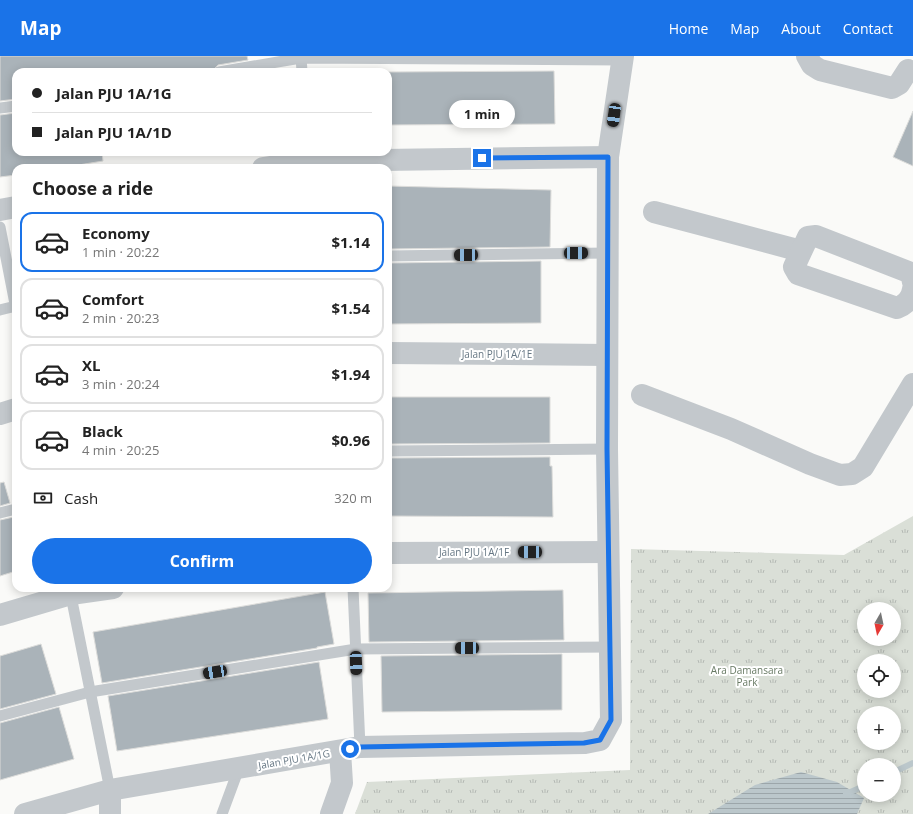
<!DOCTYPE html>
<html lang="en">
<head>
<meta charset="utf-8">
<style>
	body { margin:0; font-family:"Open Sans",sans-serif; background:#f6f6f6; color:#222; height:100vh; display:flex; flex-direction:column; font-size:15px; white-space:nowrap }
	* { box-sizing:border-box; margin:0 }
	p { font-size:13px; color:#767676 }
	.icon { flex:none; width:22px; height:22px; fill:none; stroke:currentColor; stroke-width:2; stroke-linecap:round; stroke-linejoin:round }
	.map { position:relative; flex:1; overflow:hidden }
	.side { position:absolute; left:12px; top:108px; width:380px; height:428px; display:flex; flex-direction:column; background:#fff; border-radius:12px; box-shadow:0 2px 10px #0003 }
	.side>* { flex:none }
	.banner { position:absolute; left:12px; top:12px; width:380px; height:88px; border-radius:12px; box-shadow:0 2px 10px #0003; display:grid; align-content:center; height:88px; padding:0 20px; background:#fff }
	.needle { width:26px; rotate:189deg }
	.fabs { position:absolute; left:857px; top:546px; display:grid; gap:8px }
	.fabs a { display:grid; place-items:center; width:44px; height:44px; border-radius:50%; background:#fff; box-shadow:0 2px 10px #0003; font-size:20px }
	.end { position:absolute; width:18px; height:18px; margin:-9px; border:5px solid #1a73e8; background:#fff; box-shadow:0 0 0 2px #fff }
	.from { border-radius:50% }
	.bubble { position:absolute; height:28px; border-radius:14px; background:#fff; box-shadow:0 2px 10px #0003; font-size:13px; font-weight:700; line-height:28px; text-align:center }
	.car { position:absolute; width:12px; height:24px; margin:-12px -6px; border-radius:5px; box-shadow:0 0 3px 1px #0007; background:linear-gradient(#222 24%,#8ab4d8 0 40%,#222 0 76%,#8ab4d8 0 86%,#222 0) }
	.banner b { display:flex; align-items:center; gap:14px; height:38px; font-size:15px }
	.banner b+b { border-top:1px solid #e0e0e0 }
	.banner i { width:10px; height:10px; background:#222 }
	ul { padding:0; list-style:none }
	li { display:flex; align-items:center; gap:12px; height:60px; margin:0 8px 6px; padding:0 12px; border:2px solid #e0e0e0; border-radius:12px }
	li div { flex:1 }
	li b { display:block; font-size:15px }
	li em { font-style:normal; font-weight:700 }
	li.selected { border-color:#1a73e8 }
	li>.icon { width:36px; height:36px; stroke-width:1.5 }
	h2 { padding:0 20px; font-size:18px; line-height:48px }
	.pay { display:flex; align-items:center; gap:10px; height:44px; padding:0 20px; font-size:15px }
	.pay p { margin-inline-start:auto }
	.cta { display:flex; gap:8px; margin-top:auto; padding:8px 20px }
	.cta a { flex:1; height:46px; border-radius:24px; background:#1a73e8; color:#fff; font-size:16px; font-weight:700; line-height:46px; text-align:center }
	header { display:flex; align-items:center; gap:24px; box-sizing:border-box; height:56px; padding:0 20px; background:#1a73e8; color:#fff }
	header strong { font-size:19px }
	nav { display:flex; gap:22px; margin-inline-start:auto; font-size:14px }
	.map>svg:first-child { display:block }
	.grass { fill:url(#grass-tufts); fill-rule:evenodd }
	.water { fill:url(#water-rules) }
	.lines { fill:none; stroke-linecap:round; stroke-linejoin:round }
	.stream { stroke:#bbc7cb; stroke-width:6 }
	.building { fill:#aab3b9; stroke:#dcdcda }
	.service { stroke:#c3c8cc; stroke-width:11 }
	.minor { stroke:#c3c8cc; stroke-width:22 }
	.route { stroke:#1a73e8; stroke-width:5 }
	.labels { text-anchor:middle; stroke-width:4; stroke-linejoin:round; paint-order:stroke }
	.street-label { font-size:10px; fill:#657683; stroke:#fff }
	.park-label { font-size:10px; fill:#687a64; stroke:#fff }
</style>
</head>
<body>
<header>
<strong>Map</strong>
<nav><a>Home</a><a>Map</a><a>About</a><a>Contact</a></nav>
</header>
<div class="map">
<svg width="913" height="758" viewBox="0 0 913 758">
	<defs>
		<pattern id="grass-tufts" width="24" height="20" patternUnits="userSpaceOnUse"><rect width="24" height="20" fill="#dadfd7"/><path d="M3 7l-1-3M5 7V3M7 7l1-3M15 17l-1-3M17 17v-4M19 17l1-3" fill="none" stroke="#b4b9b4"/></pattern>
		<pattern id="water-rules" width="6" height="5" patternUnits="userSpaceOnUse"><rect width="6" height="5" fill="#bbc7cb"/><path d="M0 2.5h6" fill="none" stroke="#9ca6aa"/></pattern>
	</defs>
	<rect width="100%" height="100%" fill="#fafaf8"/>
	<path class="grass" d="M913,460V758H355L367,726L630,714L631,493L844,499ZM864,553H894V583H864ZM864,605H894V635H864ZM864,657H894V687H864ZM864,709H894V739H864Z"/>
	<polygon class="water" points="801,716 837,726 864,742 857,758 708,758 755,729"/>
	<g class="lines">
		<g class="stream">
			<polyline points="894,716 913,707"/>
			<polyline points="846,738 864,730"/>
		</g>
	</g>
	<g class="building">
		<polygon points="0,0 247,0 248,4 218,9 212,15 205,16 16,16 16,43 0,45"/>
		<polygon points="554,15 555,68 388,69 388,16"/>
		<polygon points="913,55 913,110 893,101"/>
		<polygon points="16,57 16,96 102,96 103,105 60,112 16,112 16,119 0,121 0,59"/>
		<polygon points="388,130 551,134 550,191 388,193"/>
		<polygon points="541,205 541,267 388,268 388,207"/>
		<polygon points="388,341 550,341 550,387 388,388"/>
		<polygon points="550,401 550,410 552,410 553,461 388,460 388,402"/>
		<polygon points="4,426 10,447 0,450 0,427"/>
		<polygon points="14,461 16,466 16,515 0,520 0,464"/>
		<polygon points="563,534 564,584 369,586 368,537"/>
		<polygon points="325,536 334,588 317,591 317,592 102,627 93,576"/>
		<polygon points="41,588 56,638 0,653 0,600"/>
		<polygon points="562,598 562,654 382,656 381,600"/>
		<polygon points="319,606 328,663 117,695 108,640"/>
		<polygon points="59,651 74,703 0,724 0,667"/>
	</g>
	<g class="lines">
		<g class="service">
			<polyline points="301,0 302,16"/>
			<polyline points="219,16 301,2 622,4"/>
			<polyline points="0,52 16,50"/>
			<polyline points="0,171 16,253"/>
			<polyline points="388,200 608,197"/>
			<polyline points="0,254 16,250"/>
			<polyline points="388,395 607,393"/>
			<polyline points="0,457 16,453"/>
			<polyline points="353,532 360,691"/>
			<polyline points="70,535 110,734"/>
			<polyline points="0,660 90,636 356,593 610,591"/>
			<polyline points="222,758 239,712"/>
		</g>
		<g class="minor">
			<polyline points="807,0 812,9 820,14 892,32 899,28 908,14"/>
			<polyline points="263,112 309,105 608,101"/>
			<polyline points="0,154 16,151"/>
			<polyline points="654,156 801,195"/>
			<path d="M913,226L911,217L816,180L808,181L794,211L798,218L897,252C905,249 912,242 913,233"/>
			<polyline points="388,297 607,299"/>
			<polyline points="642,339 731,373 810,408 840,419 852,418 863,411 913,328"/>
			<polyline points="0,358 16,353"/>
			<polyline points="388,497 608,496"/>
			<polyline points="0,559 71,538 113,532"/>
			<polyline points="25,758 110,734 360,691 585,687 600,684 611,664 607,393 608,101 623,0"/>
			<polyline points="110,758 110,734"/>
			<polyline points="331,758 342,727 340,695"/>
		</g>
	</g>
	<g class="lines">
		<polyline class="route" points="350,693 360,691 584,687 600,684 611,664 607,393 608,101 482,102"/>
	</g>
	<g class="labels">
		<g class="street-label">
			<text x="497" y="302">Jalan PJU 1A/1E</text>
			<text x="474" y="500">Jalan PJU 1A/1F</text>
			<text transform="translate(294 703) rotate(-10)" y="4">Jalan PJU 1A/1G</text>
		</g>
		<g class="park-label">
			<text x="747" y="618">Ara Damansara<tspan x="747" dy="12">Park</tspan></text>
		</g>
	</g>
</svg>
<div class="fabs">
<a><svg class="needle" viewBox="-14 -14 28 28"><path d="M0-13l5 13h-10z" fill="#e53935"/><path d="M0 13l5-13h-10z" fill="#767676"/></svg></a>
<a><svg class="icon" aria-label="locate" viewBox="0 0 24 24"><circle cx="12" cy="12" r="6"/><path d="M12 2v4M12 18v4M2 12h4M18 12h4"/></svg></a>
<a>+</a>
<a>−</a>
</div>
<i class="end from" style="left:350px;top:693px"></i>
<i class="end" style="left:482px;top:102px"></i>
<div class="bubble" style="left:449px;top:44px;width:66px">1 min</div>
<i class="car" style="left:614px;top:59px;rotate:188deg"></i>
<i class="car" style="left:576px;top:197px;rotate:89deg"></i>
<i class="car" style="left:466px;top:199px;rotate:269deg"></i>
<i class="car" style="left:530px;top:496px;rotate:270deg"></i>
<i class="car" style="left:467px;top:592px;rotate:270deg"></i>
<i class="car" style="left:356px;top:607px;rotate:178deg"></i>
<i class="car" style="left:215px;top:616px;rotate:261deg"></i>
<div class="banner">
<b><i class="from"></i>Jalan PJU 1A/1G</b>
<b><i></i>Jalan PJU 1A/1D</b>
</div>
<section class="side">
<h2>Choose a ride</h2>
<ul>
<li class="selected"><svg class="icon" aria-label="car" viewBox="0 0 24 24"><path d="M5 17H2v-5l4-1 3-4h7l3 4 3 1v5h-3M9 17h6M6 11h13"/><circle cx="7" cy="17" r="2"/><circle cx="17" cy="17" r="2"/></svg><div><b>Economy</b><p>1 min · 20:22</p></div><em>$1.14</em></li>
<li><svg class="icon" aria-label="car" viewBox="0 0 24 24"><path d="M5 17H2v-5l4-1 3-4h7l3 4 3 1v5h-3M9 17h6M6 11h13"/><circle cx="7" cy="17" r="2"/><circle cx="17" cy="17" r="2"/></svg><div><b>Comfort</b><p>2 min · 20:23</p></div><em>$1.54</em></li>
<li><svg class="icon" aria-label="car" viewBox="0 0 24 24"><path d="M5 17H2v-5l4-1 3-4h7l3 4 3 1v5h-3M9 17h6M6 11h13"/><circle cx="7" cy="17" r="2"/><circle cx="17" cy="17" r="2"/></svg><div><b>XL</b><p>3 min · 20:24</p></div><em>$1.94</em></li>
<li><svg class="icon" aria-label="car" viewBox="0 0 24 24"><path d="M5 17H2v-5l4-1 3-4h7l3 4 3 1v5h-3M9 17h6M6 11h13"/><circle cx="7" cy="17" r="2"/><circle cx="17" cy="17" r="2"/></svg><div><b>Black</b><p>4 min · 20:25</p></div><em>$0.96</em></li>
</ul>
<div class="pay"><svg class="icon" aria-label="cash" viewBox="0 0 24 24"><path d="M3 7h18v10H3z"/><circle cx="12" cy="12" r="2"/></svg>Cash<p>320 m</p></div>
<div class="cta"><a>Confirm</a></div>
</section>
</div>
</body>
</html>
